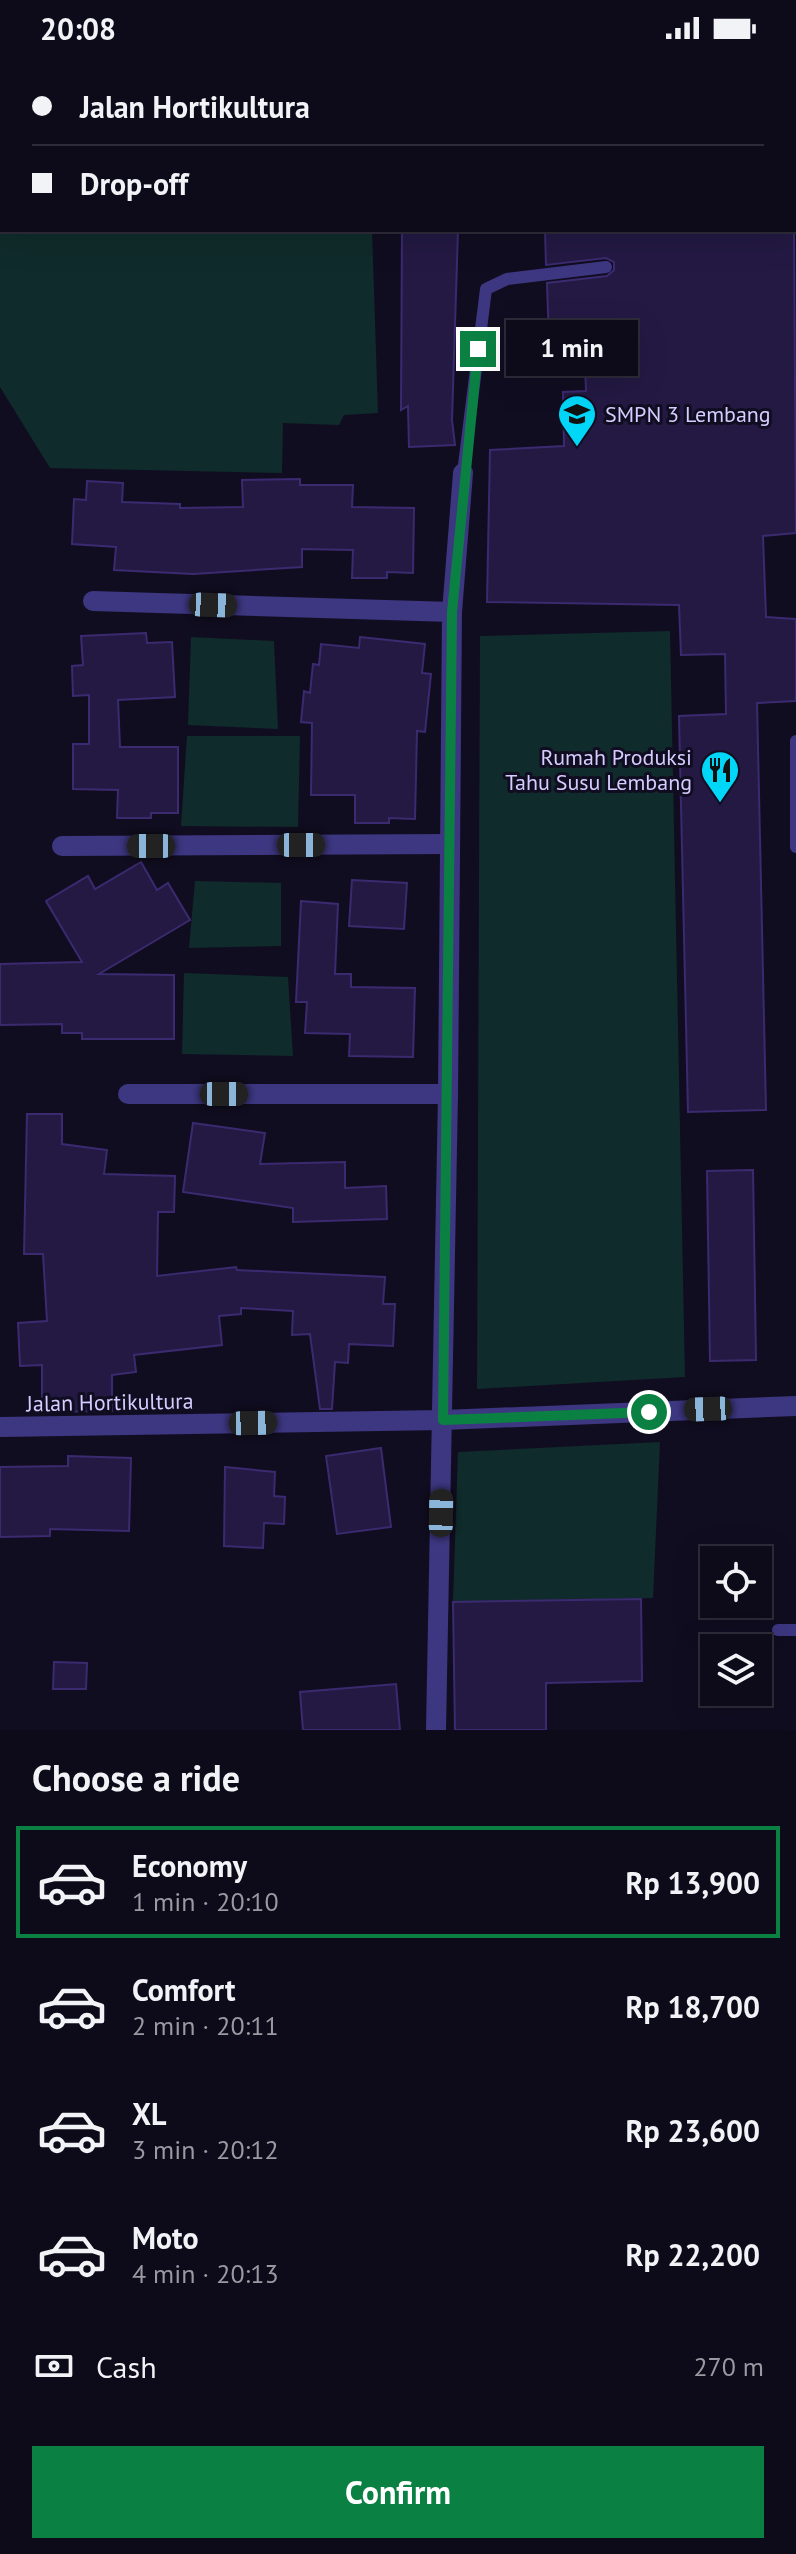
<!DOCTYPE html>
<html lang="en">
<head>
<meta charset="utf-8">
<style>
	body { margin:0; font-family:"PT Sans",sans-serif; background:#161322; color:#f1f3f6; height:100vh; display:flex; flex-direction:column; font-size:30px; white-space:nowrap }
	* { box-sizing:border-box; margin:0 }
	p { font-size:26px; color:#9a9aa2 }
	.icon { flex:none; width:44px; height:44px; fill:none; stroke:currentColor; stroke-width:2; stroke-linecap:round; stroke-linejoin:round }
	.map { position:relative; height:1674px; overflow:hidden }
	.panel { display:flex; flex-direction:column; background:#0d0a19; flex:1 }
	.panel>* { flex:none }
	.hud { position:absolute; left:0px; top:0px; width:796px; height:176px; box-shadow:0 8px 32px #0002,0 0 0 2px #2d2b38; display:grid; align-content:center; height:176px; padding:0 32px; background:#0d0a19 }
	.buttons { position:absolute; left:700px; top:1490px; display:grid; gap:16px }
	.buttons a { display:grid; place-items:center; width:72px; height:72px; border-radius:0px; background:#0d0a19; box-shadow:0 8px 32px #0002,0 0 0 2px #2d2b38; font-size:40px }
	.end { position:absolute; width:36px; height:36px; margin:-18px; border:10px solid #0b8043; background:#fff; box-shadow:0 0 0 4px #fff }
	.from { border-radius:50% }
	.bubble { position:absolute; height:56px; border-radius:0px; background:#0d0a19; box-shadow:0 8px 32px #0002,0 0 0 2px #2d2b38; font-size:26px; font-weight:800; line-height:56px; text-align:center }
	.car { position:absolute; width:24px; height:48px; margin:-24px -12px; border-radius:10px; box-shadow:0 0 6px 2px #0007; background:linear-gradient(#222 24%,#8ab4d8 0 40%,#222 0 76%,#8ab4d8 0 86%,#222 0) }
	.hud b { display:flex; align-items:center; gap:28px; height:76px; font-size:30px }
	.hud b+b { border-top:2px solid #2d2b38 }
	.hud i { width:20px; height:20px; background:#f1f3f6 }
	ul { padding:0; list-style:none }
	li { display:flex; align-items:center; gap:24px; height:112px; margin:0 16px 12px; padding:0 16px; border:4px solid transparent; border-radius:0px }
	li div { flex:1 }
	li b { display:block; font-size:30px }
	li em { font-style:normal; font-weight:800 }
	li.active { border-color:#0b8043 }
	li>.icon { width:72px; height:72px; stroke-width:1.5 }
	h2 { padding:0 32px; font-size:36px; line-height:96px }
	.pay { display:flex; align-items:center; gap:20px; height:88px; padding:0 32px; font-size:30px }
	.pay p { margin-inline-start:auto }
	.button { display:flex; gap:16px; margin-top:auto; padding:16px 32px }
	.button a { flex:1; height:92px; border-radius:0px; background:#0b8043; color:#fff; font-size:32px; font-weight:800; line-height:92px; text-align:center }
	.status { display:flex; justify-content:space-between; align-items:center; height:56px; padding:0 40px; background:#0d0a19; direction:ltr }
	.status svg { height:22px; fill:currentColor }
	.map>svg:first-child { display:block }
	.green { fill:#102b2b }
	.building { fill:#231943; stroke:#3b2a6f; stroke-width:2 }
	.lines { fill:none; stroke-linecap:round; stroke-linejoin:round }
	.lane { stroke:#3d3781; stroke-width:12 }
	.street { stroke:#3d3781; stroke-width:20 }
	.route { stroke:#0b8043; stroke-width:10 }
	.labels { text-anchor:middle; stroke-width:6; stroke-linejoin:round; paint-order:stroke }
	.poi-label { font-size:22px; fill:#d5cdff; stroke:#110d21; text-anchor:start }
	.street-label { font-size:22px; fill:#d5cdff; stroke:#110d21 }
</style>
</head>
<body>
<div class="status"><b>20:08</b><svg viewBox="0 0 49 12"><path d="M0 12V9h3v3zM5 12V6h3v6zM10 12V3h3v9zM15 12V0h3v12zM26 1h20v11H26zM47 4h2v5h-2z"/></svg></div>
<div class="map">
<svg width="796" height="1674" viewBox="0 0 796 1674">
	<rect width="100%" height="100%" fill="#110d21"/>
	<g class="green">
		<polygon points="0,42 2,174 372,174 378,357 344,359 339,369 283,367 282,417 50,412 0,331"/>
		<polygon points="670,575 685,1321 477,1333 480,580"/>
		<polygon points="191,581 274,585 278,673 188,669"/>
		<polygon points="187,680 300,680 298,771 181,770"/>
		<polygon points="195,825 281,827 281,890 189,892"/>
		<polygon points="184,917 288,921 293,1000 182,998"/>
		<polygon points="660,1386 653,1542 453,1546 458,1396"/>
	</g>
	<g class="building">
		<polygon points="402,174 458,174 452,364 455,389 409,391 408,350 401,354"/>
		<polygon points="545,174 794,174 796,477 763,480 766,561 796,563 796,645 757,647 766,1054 688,1056 679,660 726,658 725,598 681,599 679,549 487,546 490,394 564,390 563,336 586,335 584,284 549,286 547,227 607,220 614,214 614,206 606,202 546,209"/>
		<polygon points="300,423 300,429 353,429 352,451 414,452 413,517 387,516 387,522 352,522 353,494 302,493 302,511 193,518 114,514 116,491 72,488 74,443 86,444 87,425 123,427 122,446 180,448 180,452 243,451 242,424"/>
		<polygon points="146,577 147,587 172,586 175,641 118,644 120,691 178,691 178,757 151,757 151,762 117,762 118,734 73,733 73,688 89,688 89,639 73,640 72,610 83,609 81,580"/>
		<polygon points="360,581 425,588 422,617 431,618 425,676 417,675 415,763 389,762 389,767 355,767 355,739 311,739 312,667 301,666 304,635 310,637 313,608 319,609 321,588 359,592"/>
		<polygon points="141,806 157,834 168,827 190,864 99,918 174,919 174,983 82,983 82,977 62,977 62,968 0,969 0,908 82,906 46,845 88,820 95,833"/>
		<polygon points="352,824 407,827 404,873 349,870"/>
		<polygon points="301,845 338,848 335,918 351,918 351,931 415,932 413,1001 349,1000 350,978 305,977 307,946 296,946"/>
		<polygon points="27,1058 62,1058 62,1088 107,1094 104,1118 175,1120 174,1156 158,1156 157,1220 236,1211 237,1214 385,1221 383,1248 395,1248 393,1290 349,1288 348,1307 335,1306 332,1353 320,1353 310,1278 292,1279 293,1255 241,1252 241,1258 219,1260 222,1289 134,1299 136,1316 112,1319 112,1355 42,1356 42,1309 20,1310 18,1267 47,1265 43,1198 24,1198"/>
		<polygon points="193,1067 265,1077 260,1108 345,1106 345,1132 386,1130 387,1163 293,1166 293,1152 183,1136"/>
		<polygon points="753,1114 756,1304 710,1305 707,1115"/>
		<polygon points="381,1392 391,1471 337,1478 326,1400"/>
		<polygon points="68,1400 131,1402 129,1475 50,1473 50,1480 0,1481 0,1411 68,1410"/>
		<polygon points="225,1411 275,1416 274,1440 285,1441 284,1468 264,1467 263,1492 224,1490"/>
		<polygon points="641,1543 642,1625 546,1627 546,1674 455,1674 453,1546"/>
		<polygon points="54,1606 87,1607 86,1633 53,1633"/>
		<polygon points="396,1628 400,1674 303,1674 300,1636"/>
	</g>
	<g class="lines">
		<g class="lane">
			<polyline points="463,417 486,233 507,223 606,211"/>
			<polyline points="796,685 796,791"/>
			<polyline points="778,1574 796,1574"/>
		</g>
		<g class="street">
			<polyline points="708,0 708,2"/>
			<polyline points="794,38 796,38"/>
			<polyline points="93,545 452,556 448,1038 436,1674"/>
			<polyline points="452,556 463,417"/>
			<polyline points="62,790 450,788"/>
			<polyline points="128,1038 448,1038"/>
			<polyline points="0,1371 443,1364 796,1350"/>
		</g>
	</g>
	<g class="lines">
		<polyline class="route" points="478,293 452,556 443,1364 649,1356"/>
	</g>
	<defs>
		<symbol id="school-pin" viewBox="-11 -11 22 30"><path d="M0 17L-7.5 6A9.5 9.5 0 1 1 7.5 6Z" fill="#00d6f8" stroke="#110d21"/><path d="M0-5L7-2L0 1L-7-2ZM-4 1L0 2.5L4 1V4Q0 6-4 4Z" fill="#111"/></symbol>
		<symbol id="restaurant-pin" viewBox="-11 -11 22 30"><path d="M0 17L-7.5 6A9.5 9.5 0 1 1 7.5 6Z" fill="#00d6f8" stroke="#110d21"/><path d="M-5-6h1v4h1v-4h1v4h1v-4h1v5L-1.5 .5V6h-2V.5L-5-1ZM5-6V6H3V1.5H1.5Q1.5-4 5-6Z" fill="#111"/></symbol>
	</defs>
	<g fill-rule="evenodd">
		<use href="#school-pin" x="555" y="336" width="44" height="60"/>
		<use href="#restaurant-pin" x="698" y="692" width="44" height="60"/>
	</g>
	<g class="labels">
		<g class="poi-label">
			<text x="605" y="366">SMPN 3 Lembang</text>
			<text x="692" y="709" text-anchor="end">Rumah Produksi<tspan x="692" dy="25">Tahu Susu Lembang</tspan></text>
		</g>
		<g class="street-label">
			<text transform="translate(110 1346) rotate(-1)" y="8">Jalan Hortikultura</text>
		</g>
	</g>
</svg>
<div class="buttons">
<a><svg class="icon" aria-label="locate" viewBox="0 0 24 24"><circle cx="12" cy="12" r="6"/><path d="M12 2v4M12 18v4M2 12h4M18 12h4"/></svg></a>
<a><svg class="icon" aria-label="layers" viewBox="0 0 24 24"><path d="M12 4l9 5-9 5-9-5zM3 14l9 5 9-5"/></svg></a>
</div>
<i class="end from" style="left:649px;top:1356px"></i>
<i class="end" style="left:478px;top:293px"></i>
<div class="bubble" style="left:506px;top:264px;width:132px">1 min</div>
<i class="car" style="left:213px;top:549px;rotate:92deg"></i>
<i class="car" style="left:301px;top:789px;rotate:90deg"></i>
<i class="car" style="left:151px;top:790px;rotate:270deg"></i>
<i class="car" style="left:224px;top:1038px;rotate:90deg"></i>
<i class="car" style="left:708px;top:1353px;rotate:268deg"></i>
<i class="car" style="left:253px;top:1367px;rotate:89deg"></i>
<i class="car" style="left:441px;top:1457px;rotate:1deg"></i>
<div class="hud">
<b><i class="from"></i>Jalan Hortikultura</b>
<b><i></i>Drop-off</b>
</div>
</div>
<section class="panel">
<h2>Choose a ride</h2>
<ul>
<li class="active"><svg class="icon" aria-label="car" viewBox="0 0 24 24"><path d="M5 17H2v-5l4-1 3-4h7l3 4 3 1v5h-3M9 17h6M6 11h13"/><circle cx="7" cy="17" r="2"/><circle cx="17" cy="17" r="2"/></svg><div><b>Economy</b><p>1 min · 20:10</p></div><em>Rp 13,900</em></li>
<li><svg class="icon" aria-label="car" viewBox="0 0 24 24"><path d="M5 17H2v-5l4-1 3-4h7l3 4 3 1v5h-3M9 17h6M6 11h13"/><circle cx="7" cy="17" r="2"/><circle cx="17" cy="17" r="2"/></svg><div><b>Comfort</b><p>2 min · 20:11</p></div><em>Rp 18,700</em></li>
<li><svg class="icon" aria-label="car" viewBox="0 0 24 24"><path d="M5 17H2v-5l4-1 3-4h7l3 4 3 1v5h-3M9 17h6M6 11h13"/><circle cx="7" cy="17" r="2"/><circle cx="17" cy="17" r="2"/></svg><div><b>XL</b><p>3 min · 20:12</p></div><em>Rp 23,600</em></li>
<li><svg class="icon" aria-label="car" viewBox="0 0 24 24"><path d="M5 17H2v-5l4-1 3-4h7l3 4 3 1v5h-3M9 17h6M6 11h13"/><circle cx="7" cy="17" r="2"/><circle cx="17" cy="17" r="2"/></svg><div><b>Moto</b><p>4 min · 20:13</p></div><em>Rp 22,200</em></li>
</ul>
<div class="pay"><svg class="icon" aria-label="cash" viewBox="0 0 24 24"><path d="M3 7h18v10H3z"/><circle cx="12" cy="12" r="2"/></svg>Cash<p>270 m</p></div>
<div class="button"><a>Confirm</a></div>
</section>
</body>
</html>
